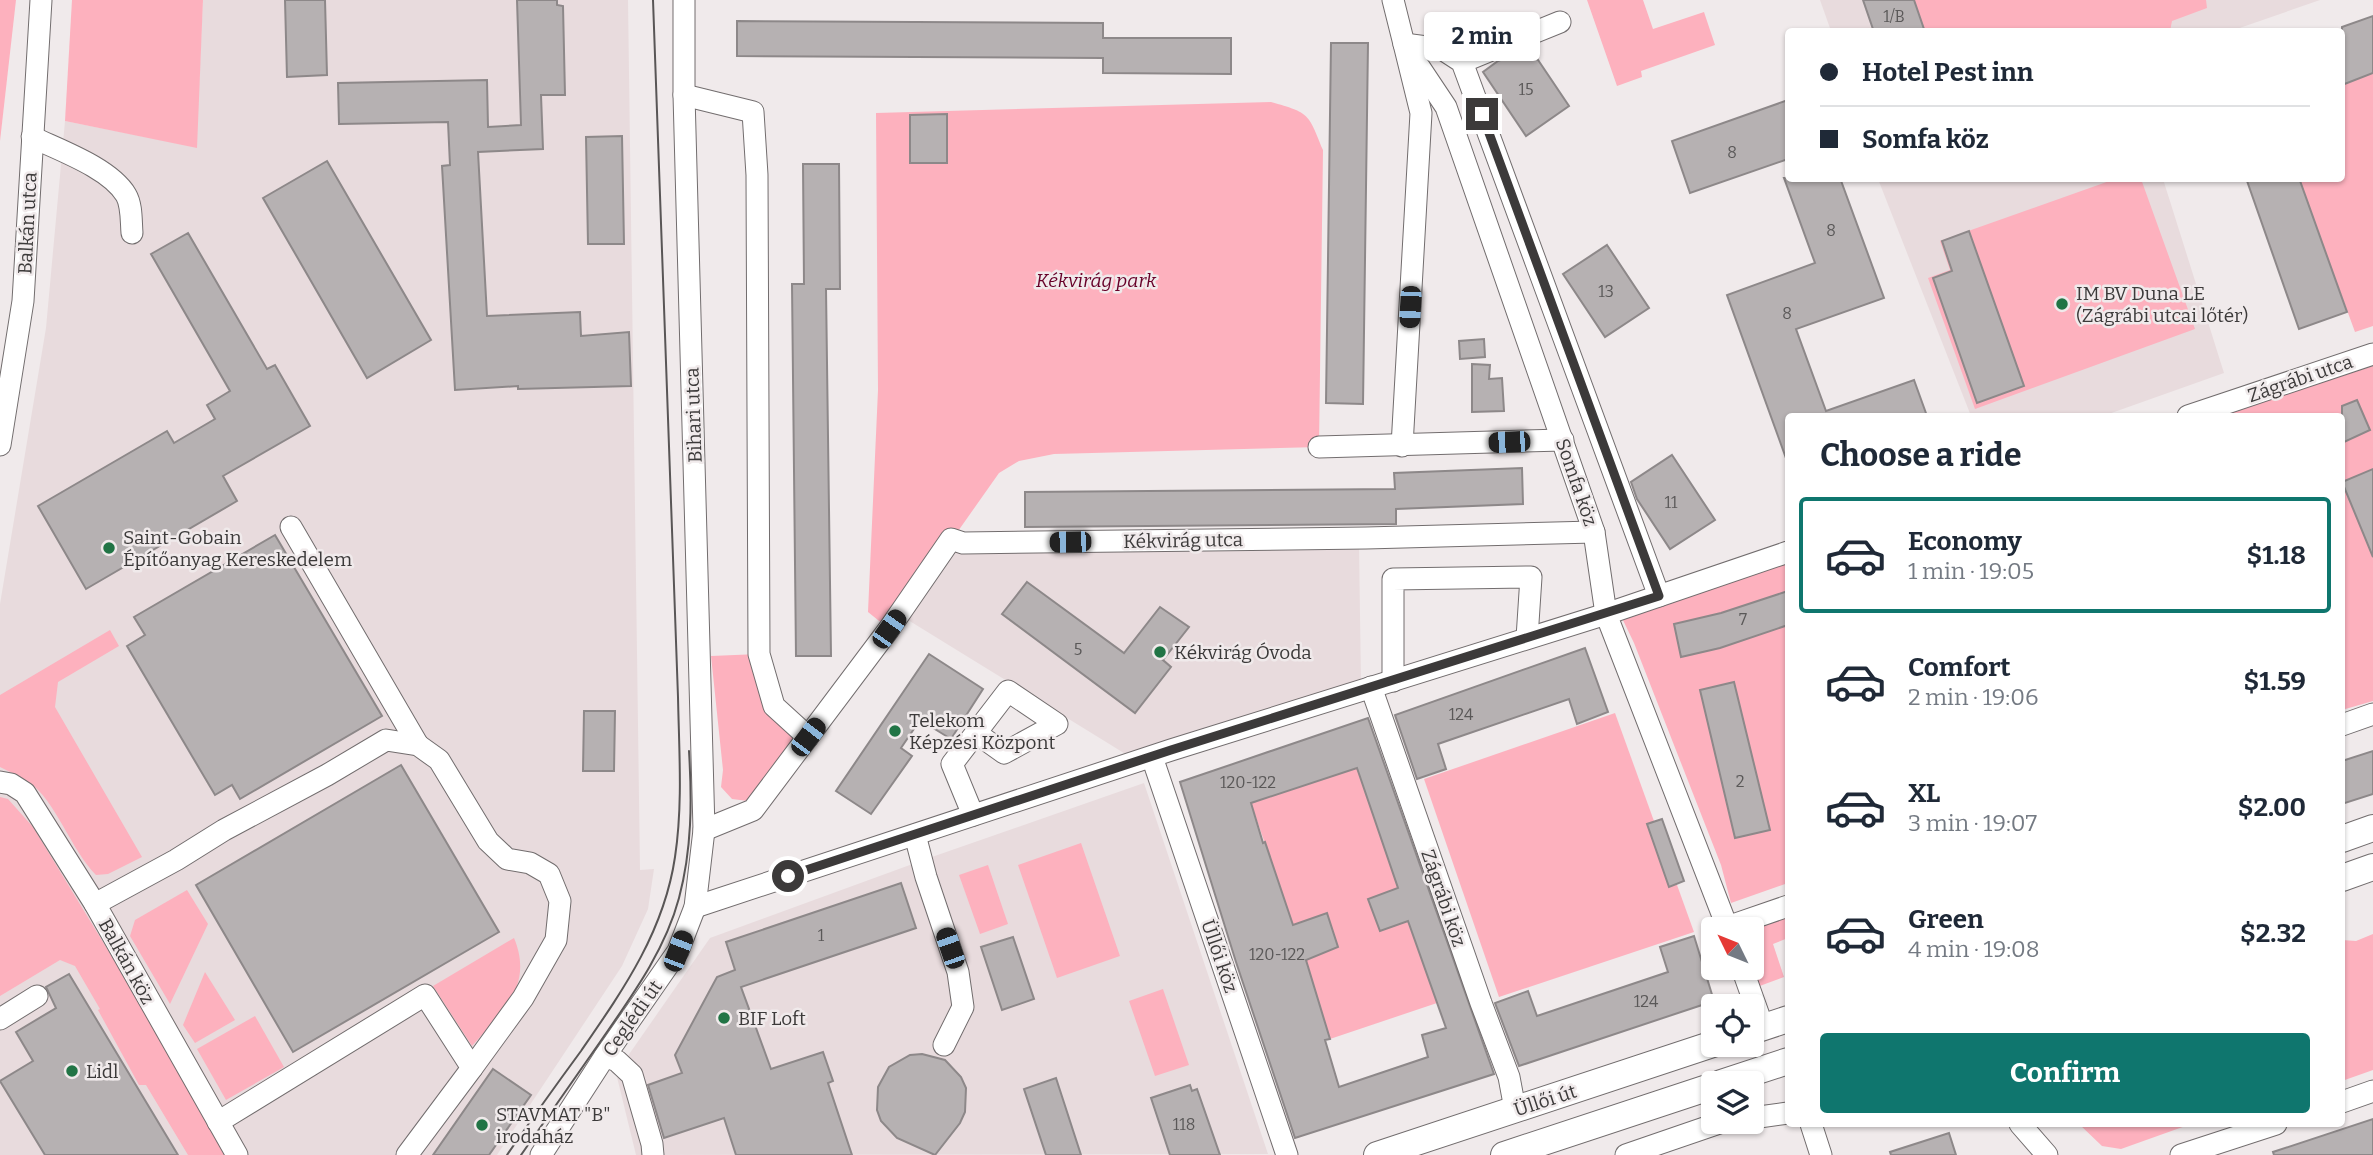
<!DOCTYPE html>
<html lang="en">
<head>
<meta charset="utf-8">
<style>
	body { margin:0; font-family:Bitter,serif; background:#f2f2f3; color:#1f2937; height:100vh; display:flex; flex-direction:column; font-size:26px; white-space:nowrap }
	* { box-sizing:border-box; margin:0 }
	p { font-size:23px; color:#747a83 }
	.icon { flex:none; width:38px; height:38px; fill:none; stroke:currentColor; stroke-width:2; stroke-linecap:round; stroke-linejoin:round }
	.map { position:relative; flex:1; overflow:hidden }
	.sheet { position:absolute; left:1785px; top:413px; width:560px; height:714px; display:flex; flex-direction:column; background:#fff; border-radius:7px; box-shadow:0 2px 5px #0004 }
	.sheet>* { flex:none }
	.banner { position:absolute; left:1785px; top:28px; width:560px; height:154px; border-radius:7px; box-shadow:0 2px 5px #0004; display:grid; align-content:center; height:154px; padding:0 35px; background:#fff }
	.needle { width:46px; rotate:313deg }
	.controls { position:absolute; left:1701px; top:917px; display:grid; gap:14px }
	.controls a { display:grid; place-items:center; width:63px; height:63px; border-radius:7px; background:#fff; box-shadow:0 2px 5px #0004; font-size:35px }
	.end { position:absolute; width:32px; height:32px; margin:-16px; border:9px solid #3c3a3a; background:#fff; box-shadow:0 0 0 4px #fff }
	.from { border-radius:50% }
	.bubble { position:absolute; height:49px; border-radius:7px; background:#fff; box-shadow:0 2px 5px #0004; font-size:23px; font-weight:700; line-height:49px; text-align:center }
	.car { position:absolute; width:21px; height:42px; margin:-21px -10px; border-radius:9px; box-shadow:0 0 5px 2px #0007; background:linear-gradient(#222 24%,#8ab4d8 0 40%,#222 0 76%,#8ab4d8 0 86%,#222 0) }
	.banner b { display:flex; align-items:center; gap:24px; height:66px; font-size:26px }
	.banner b+b { border-top:2px solid #e0e1e3 }
	.banner i { width:18px; height:18px; background:#1f2937 }
	ul { padding:0; list-style:none }
	li { display:flex; align-items:center; gap:21px; height:116px; margin:0 14px 10px; padding:0 21px; border:4px solid transparent; border-radius:7px }
	li div { flex:1 }
	li b { display:block; font-size:26px }
	li em { font-style:normal; font-weight:700 }
	li.active { border-color:#0f766e }
	li>.icon { width:63px; height:63px; stroke-width:1.5 }
	h2 { padding:0 35px; font-size:32px; line-height:84px }
	.primary-button { display:flex; gap:14px; margin-top:auto; padding:14px 35px }
	.primary-button a { flex:1; height:80px; border-radius:7px; background:#0f766e; color:#fff; font-size:28px; font-weight:700; line-height:80px; text-align:center }
	.map>svg:first-child { display:block }
	.built { fill:#e8dbdd }
	.green { fill:#fdb1be }
	.building { fill:#b6b1b2; stroke:#8d8889; stroke-width:2; fill-rule:evenodd }
	.lines { fill:none; stroke-linecap:round; stroke-linejoin:round }
	.minor-casing { stroke:#726d6e; stroke-width:23 }
	.major-casing { stroke:#726d6e; stroke-width:28 }
	.minor { stroke:#fff; stroke-width:21 }
	.major { stroke:#fff; stroke-width:26 }
	.tram { stroke:#595656; stroke-width:2 }
	.route { stroke:#3c3a3a; stroke-width:9 }
	.poi-dot { fill:#217445; stroke:#f0eaeb; stroke-width:2.5 }
	.labels { text-anchor:middle; stroke-width:5; stroke-linejoin:round; paint-order:stroke }
	.number-label { font-size:16px; fill:#5a5858 }
	.street-label { font-size:19px; fill:#3c3a3a; stroke:#f0eaeb }
	.park-label { font-size:19px; font-style:italic; fill:#670029; stroke:#f0eaeb }
	.poi-label { font-size:19px; fill:#3c3a3a; stroke:#f0eaeb; text-anchor:start }
</style>
</head>
<body>
<div class="map">
<svg width="2373" height="1155" viewBox="0 0 2373 1155">
	<rect width="100%" height="100%" fill="#f0eaeb"/>
	<g class="built">
		<polygon points="203,0 628,0 640,870 654,869 648,909 622,966 497,1155 0,1155 0,604 46,328 65,121 196,147"/>
		<polygon points="1820,0 2320,0 2228,32 1831,31"/>
		<polygon points="1878,179 2163,179 2224,373 2103,416 1971,416"/>
		<polygon points="1359,545 1361,684 1132,758 908,620 956,550"/>
		<polygon points="1144,783 1268,1154 636,1155 616,1073 710,938 929,858"/>
	</g>
	<g class="green">
		<polygon points="0,0 16,0 0,141"/>
		<polygon points="72,0 203,0 197,148 65,121"/>
		<polygon points="1587,0 1643,0 1653,29 1704,12 1715,45 1641,71 1642,77 1617,86"/>
		<polygon points="1914,0 2206,0 2207,8 2172,21 2170,31 1925,32"/>
		<polygon points="2373,73 2373,326 2355,332 2299,179 2342,178 2342,85"/>
		<path d="M1271,102C1310,113 1308,113 1323,150L1319,447L1054,454L1019,461L999,473L889,629L868,612L878,390L876,113Z"/>
		<polygon points="2115,179 2141,179 2195,329 1975,409 1928,278 1950,270 1940,241"/>
		<polygon points="2373,366 2373,701 2342,710 2342,416 2219,416"/>
		<polygon points="1788,561 1788,883 1731,903 1721,865 1634,643 1621,616"/>
		<path d="M110,630L119,646L58,682L55,707L142,857L108,874L96,875C71,850 56,801 29,782C20,776 9,772 0,767V695Z"/>
		<polygon points="759,654 795,736 748,801 732,799 721,787 723,770 711,656"/>
		<polygon points="1615,713 1694,932 1499,997 1424,779"/>
		<polygon points="1357,768 1398,888 1368,899 1380,931 1408,921 1437,1003 1330,1039 1306,960 1338,947 1327,914 1293,925 1251,803"/>
		<polygon points="0,797 8,799 33,827 134,993 211,1131 219,1136 218,1142 225,1155 188,1155 146,1085 139,1085 98,1010 100,1009 75,966 60,960 0,996"/>
		<polygon points="1081,843 1120,956 1057,978 1018,865"/>
		<polygon points="988,865 1008,924 980,934 959,875"/>
		<polygon points="187,890 208,924 170,1004 130,936 135,920"/>
		<polygon points="1788,916 1788,938 1773,944 1784,977 1757,987 1752,968 1752,929"/>
		<polygon points="2373,934 2373,1070 2342,1081 2342,940 2356,941"/>
		<path d="M514,938C534,986 502,1012 472,1046L433,986Z"/>
		<polygon points="205,972 235,1020 195,1043 183,1025"/>
		<polygon points="1163,989 1189,1065 1155,1076 1129,1001"/>
		<polygon points="255,1016 284,1067 226,1100 197,1049"/>
		<polygon points="2079,1124 2191,1124 2121,1149 2102,1146"/>
	</g>
	<g class="building">
		<polygon points="285,0 325,0 327,75 287,77"/>
		<polygon points="517,0 557,0 557,5 563,6 565,95 541,95 543,149 478,152 487,316 580,312 581,336 629,332 631,386 518,389 518,386 455,390 442,166 450,165 448,122 339,124 338,83 487,80 488,127 521,125"/>
		<polygon points="1863,0 1914,0 1925,32 1874,32"/>
		<polygon points="2373,16 2373,73 2342,85 2342,27"/>
		<polygon points="737,21 1103,23 1103,38 1231,38 1231,74 1103,73 1103,58 737,56"/>
		<polygon points="1331,43 1368,43 1363,404 1326,403"/>
		<polygon points="1530,48 1569,106 1526,136 1483,72 1498,61"/>
		<polygon points="1788,100 1788,159 1690,193 1672,141"/>
		<polygon points="947,114 947,163 910,163 910,115"/>
		<polygon points="622,136 624,244 588,244 586,137"/>
		<polygon points="327,161 431,340 367,378 263,198"/>
		<polygon points="803,164 839,164 840,289 826,289 831,656 796,656 792,284 804,284"/>
		<polygon points="1784,178 1840,178 1884,298 1796,329 1826,411 1914,380 1927,416 1788,416 1788,460 1787,461 1727,295 1815,263"/>
		<polygon points="2246,178 2299,178 2347,312 2299,329"/>
		<polygon points="1969,231 2024,386 1977,403 1933,278 1952,271 1942,241"/>
		<polygon points="188,233 267,369 275,365 310,426 223,476 237,501 86,589 38,506 167,431 174,443 215,419 207,405 230,391 151,254"/>
		<polygon points="1607,245 1649,308 1605,337 1563,274"/>
		<polygon points="1484,339 1485,357 1460,359 1459,341"/>
		<polygon points="1472,364 1490,365 1489,379 1502,378 1504,411 1472,412"/>
		<polygon points="2357,400 2370,430 2342,443 2342,406"/>
		<polygon points="1672,455 1715,520 1670,549 1637,499 1631,482"/>
		<polygon points="1522,468 1523,504 1396,509 1396,524 1025,527 1025,492 1395,489 1394,473"/>
		<polygon points="2373,469 2373,557 2342,482"/>
		<polygon points="275,535 382,716 240,799 232,785 215,795 127,646 145,635 134,617"/>
		<polygon points="1027,582 1124,653 1160,607 1189,627 1163,660 1171,667 1135,713 1002,614"/>
		<polygon points="1788,591 1788,625 1720,648 1681,657 1674,624 1721,613"/>
		<polygon points="1585,648 1608,712 1577,724 1569,699 1438,744 1446,769 1417,779 1395,715"/>
		<polygon points="929,654 983,689 951,739 920,720 901,748 912,756 871,814 836,791"/>
		<polygon points="1734,682 1770,830 1735,838 1700,690"/>
		<polygon points="584,711 615,711 614,771 583,771"/>
		<path d="M1368,718L1494,1074L1295,1138L1236,962L1180,782ZM1357,768L1398,888L1368,899L1380,931L1408,921L1446,1028L1422,1035L1428,1057L1339,1087L1325,1040L1330,1039L1306,960L1338,947L1327,913L1293,925L1265,842L1263,843L1251,803Z"/>
		<polygon points="2373,751 2373,794 2342,804 2342,761"/>
		<polygon points="401,765 499,932 293,1052 196,885"/>
		<polygon points="1662,819 1684,881 1669,887 1647,824"/>
		<polygon points="901,883 916,928 741,987 771,1069 823,1052 833,1081 828,1083 852,1155 736,1155 724,1118 664,1138 648,1085 682,1073 675,1055 717,977 735,970 726,942"/>
		<polygon points="1694,936 1714,1001 1519,1066 1495,1003 1528,991 1537,1016 1668,972 1660,947"/>
		<polygon points="1013,937 1034,999 1002,1010 981,947"/>
		<polygon points="69,974 178,1155 45,1155 0,1081 33,1061 16,1032 56,1008 46,987"/>
		<polygon points="922,1054 945,1060 961,1077 966,1088 965,1112 960,1123 935,1155 897,1138 881,1121 877,1110 878,1087 889,1067 910,1055"/>
		<polygon points="493,1069 531,1095 489,1155 433,1155"/>
		<polygon points="1056,1078 1081,1155 1046,1155 1024,1089"/>
		<polygon points="1190,1085 1192,1091 1197,1089 1220,1155 1170,1155 1151,1098"/>
		<polygon points="2373,1119 2373,1155 2274,1155 2273,1152"/>
		<polygon points="1949,1133 1956,1155 1891,1155 1890,1152"/>
	</g>
	<g class="lines">
		<defs>
			<g id="minor">
				<polyline points="1393,0 1404,44 1446,107 1594,532 1606,614 1728,929"/>
				<polyline points="1462,62 1560,22"/>
				<polyline points="684,95 753,112 757,175 759,654 774,706 808,737"/>
				<path d="M32,137C59,150 110,168 126,195C132,205 131,221 132,233"/>
				<polyline points="2188,416 2373,354"/>
				<polyline points="0,445 23,301 41,0"/>
				<polyline points="1402,446 1421,113 1404,44 1442,49 1462,62 1659,596"/>
				<polyline points="1319,447 1563,440"/>
				<polyline points="291,527 418,745"/>
				<polyline points="1393,681 1393,579 1531,577 1527,638"/>
				<polyline points="1371,687 1481,1003 1509,1077 1515,1109"/>
				<polyline points="2342,725 2373,714"/>
				<polyline points="1152,757 1287,1155"/>
				<polyline points="0,782 11,784 25,793 95,904 237,1155"/>
				<polyline points="973,815 952,764 1008,691 1057,724 1004,753 976,733"/>
				<polyline points="704,830 753,810 889,629 951,539 963,543 1366,538 1594,532"/>
				<polyline points="915,835 926,877 958,972 963,1007 944,1045"/>
				<polyline points="95,904 176,860 224,830 327,775 386,740 418,745 439,760 488,841 507,859 530,863 549,874 560,901 556,940 523,998 472,1068"/>
				<polyline points="695,907 1171,750 1606,614 1788,552"/>
				<polyline points="1727,927 1788,906"/>
				<polyline points="1742,968 1763,1027"/>
				<polyline points="0,1019 37,996"/>
				<polyline points="605,1056 617,1061 632,1075 652,1144 653,1155"/>
				<polyline points="2342,1102 2373,1091"/>
				<polyline points="1752,1118 1788,1113"/>
				<polyline points="218,1122 425,995 472,1068 407,1155"/>
				<polyline points="1811,1124 1821,1155"/>
				<polyline points="2020,1124 2047,1155"/>
				<polyline points="541,1155 605,1056 678,951 695,907 704,830 684,95 684,0"/>
				<polyline points="1626,1155 1722,1122"/>
				<polyline points="2181,1155 2276,1124"/>
			</g>
			<g id="major">
				<polyline points="2342,839 2373,828"/>
				<polyline points="2342,878 2373,867"/>
				<polyline points="1752,1031 1788,1019"/>
				<polyline points="1721,1083 1788,1061"/>
				<polyline points="1377,1155 1713,1044"/>
				<polyline points="1504,1155 1713,1086"/>
			</g>
		</defs>
		<use href="#minor" class="minor-casing"/>
		<use href="#major" class="major-casing"/>
		<use href="#minor" class="minor"/>
		<use href="#major" class="major"/>
		<g class="tram">
			<path d="M507,1155C531,1120 556,1085 581,1051C623,990 664,932 675,857C683,804 679,750 678,697L653,0"/>
			<path d="M521,1155C548,1117 574,1079 600,1042C631,997 665,951 679,898C692,849 692,801 689,751"/>
		</g>
	</g>
	<g class="lines">
		<polyline class="route" points="788,876 1171,750 1659,596 1482,114"/>
	</g>
	<g class="poi-dot">
		<circle cx="2062" cy="304" r="7"/>
		<circle cx="109" cy="548" r="7"/>
		<circle cx="1160" cy="652" r="7"/>
		<circle cx="895" cy="731" r="7"/>
		<circle cx="724" cy="1018" r="7"/>
		<circle cx="72" cy="1071" r="7"/>
		<circle cx="482" cy="1125" r="7"/>
	</g>
	<g class="labels">
		<g class="number-label">
			<text x="1894" y="22">1/B</text>
			<text x="1526" y="95">15</text>
			<text x="1732" y="158">8</text>
			<text x="1831" y="236">8</text>
			<text x="1606" y="297">13</text>
			<text x="1787" y="319">8</text>
			<text x="1671" y="508">11</text>
			<text x="1743" y="625">7</text>
			<text x="1078" y="655">5</text>
			<text x="1461" y="720">124</text>
			<text x="1740" y="787">2</text>
			<text x="1248" y="788">120-122</text>
			<text x="821" y="941">1</text>
			<text x="1277" y="960">120-122</text>
			<text x="1646" y="1007">124</text>
			<text x="1184" y="1130">118</text>
		</g>
		<g class="street-label">
			<text transform="translate(27 223) rotate(-87)" y="7">Balkán utca</text>
			<text transform="translate(2300 378) rotate(-19)" y="7">Zágrábi utca</text>
			<text transform="translate(693 415) rotate(-92)" y="7">Bihari utca</text>
			<text transform="translate(1577 482) rotate(71)" y="7">Somfa köz</text>
			<text transform="translate(1183 540) rotate(-1)" y="7">Kékvirág utca</text>
			<text transform="translate(1444 898) rotate(71)" y="7">Zágrábi köz</text>
			<text transform="translate(1220 956) rotate(71)" y="7">Üllői köz</text>
			<text transform="translate(127 961) rotate(61)" y="7">Balkán köz</text>
			<text transform="translate(632 1018) rotate(-55)" y="7">Ceglédi út</text>
			<text transform="translate(1545 1100) rotate(-18)" y="7">Üllői út</text>
		</g>
		<g class="park-label">
			<text x="1096" y="287">Kékvirág park</text>
		</g>
		<g class="poi-label">
			<text x="2076" y="300">IM BV Duna LE<tspan x="2076" dy="22">(Zágrábi utcai lőtér)</tspan></text>
			<text x="123" y="544">Saint-Gobain<tspan x="123" dy="22">Építőanyag Kereskedelem</tspan></text>
			<text x="1174" y="659">Kékvirág Óvoda</text>
			<text x="909" y="727">Telekom<tspan x="909" dy="22">Képzési Központ</tspan></text>
			<text x="738" y="1025">BIF Loft</text>
			<text x="86" y="1078">Lidl</text>
			<text x="496" y="1121">STAVMAT "B"<tspan x="496" dy="22">irodaház</tspan></text>
		</g>
	</g>
</svg>
<div class="controls">
<a><svg class="needle" viewBox="-14 -14 28 28"><path d="M0-13l5 13h-10z" fill="#e53935"/><path d="M0 13l5-13h-10z" fill="#747a83"/></svg></a>
<a><svg class="icon" aria-label="locate" viewBox="0 0 24 24"><circle cx="12" cy="12" r="6"/><path d="M12 2v4M12 18v4M2 12h4M18 12h4"/></svg></a>
<a><svg class="icon" aria-label="layers" viewBox="0 0 24 24"><path d="M12 4l9 5-9 5-9-5zM3 14l9 5 9-5"/></svg></a>
</div>
<i class="end from" style="left:788px;top:876px"></i>
<i class="end" style="left:1482px;top:114px"></i>
<div class="bubble" style="left:1424px;top:12px;width:116px">2 min</div>
<i class="car" style="left:1410px;top:307px;rotate:183deg"></i>
<i class="car" style="left:1509px;top:442px;rotate:268deg"></i>
<i class="car" style="left:1070px;top:542px;rotate:269deg"></i>
<i class="car" style="left:889px;top:629px;rotate:35deg"></i>
<i class="car" style="left:808px;top:737px;rotate:37deg"></i>
<i class="car" style="left:950px;top:948px;rotate:341deg"></i>
<i class="car" style="left:678px;top:951px;rotate:21deg"></i>
<div class="banner">
<b><i class="from"></i>Hotel Pest inn</b>
<b><i></i>Somfa köz</b>
</div>
<section class="sheet">
<h2>Choose a ride</h2>
<ul>
<li class="active"><svg class="icon" aria-label="car" viewBox="0 0 24 24"><path d="M5 17H2v-5l4-1 3-4h7l3 4 3 1v5h-3M9 17h6M6 11h13"/><circle cx="7" cy="17" r="2"/><circle cx="17" cy="17" r="2"/></svg><div><b>Economy</b><p>1 min · 19:05</p></div><em>$1.18</em></li>
<li><svg class="icon" aria-label="car" viewBox="0 0 24 24"><path d="M5 17H2v-5l4-1 3-4h7l3 4 3 1v5h-3M9 17h6M6 11h13"/><circle cx="7" cy="17" r="2"/><circle cx="17" cy="17" r="2"/></svg><div><b>Comfort</b><p>2 min · 19:06</p></div><em>$1.59</em></li>
<li><svg class="icon" aria-label="car" viewBox="0 0 24 24"><path d="M5 17H2v-5l4-1 3-4h7l3 4 3 1v5h-3M9 17h6M6 11h13"/><circle cx="7" cy="17" r="2"/><circle cx="17" cy="17" r="2"/></svg><div><b>XL</b><p>3 min · 19:07</p></div><em>$2.00</em></li>
<li><svg class="icon" aria-label="car" viewBox="0 0 24 24"><path d="M5 17H2v-5l4-1 3-4h7l3 4 3 1v5h-3M9 17h6M6 11h13"/><circle cx="7" cy="17" r="2"/><circle cx="17" cy="17" r="2"/></svg><div><b>Green</b><p>4 min · 19:08</p></div><em>$2.32</em></li>
</ul>
<div class="primary-button"><a>Confirm</a></div>
</section>
</div>
</body>
</html>
